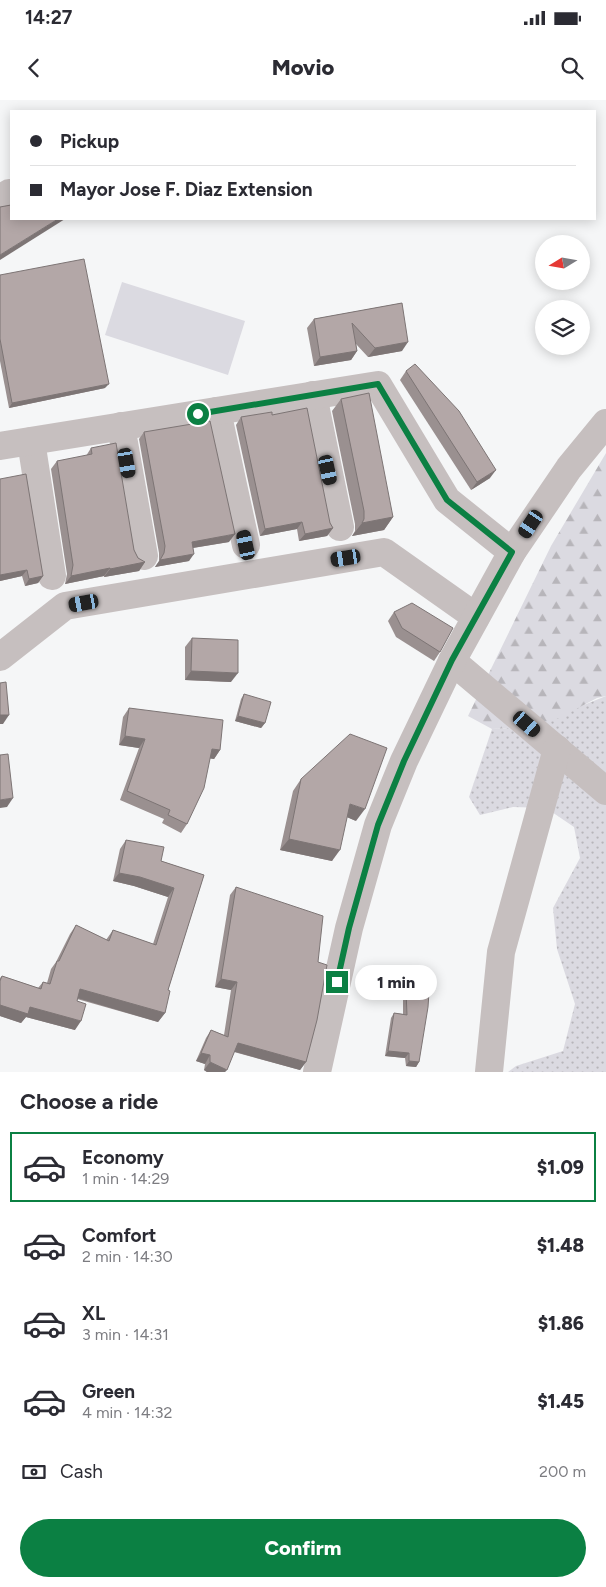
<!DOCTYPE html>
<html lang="en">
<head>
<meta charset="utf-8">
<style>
	body { margin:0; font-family:Figtree,sans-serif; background:#f7f7f7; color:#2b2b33; height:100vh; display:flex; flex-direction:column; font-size:19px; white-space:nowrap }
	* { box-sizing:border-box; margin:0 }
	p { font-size:16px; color:#7c7c81 }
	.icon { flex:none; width:28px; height:28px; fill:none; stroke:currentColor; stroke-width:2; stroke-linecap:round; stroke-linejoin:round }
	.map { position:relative; height:972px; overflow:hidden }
	.sheet { display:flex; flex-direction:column; background:#fff; flex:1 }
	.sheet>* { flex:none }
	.banner { position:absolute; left:10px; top:10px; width:586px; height:110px; border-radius:0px; box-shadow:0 2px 12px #0003; display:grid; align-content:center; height:110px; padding:0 20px; background:#fff }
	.needle { width:32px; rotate:259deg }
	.fabs { position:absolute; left:535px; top:135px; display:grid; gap:10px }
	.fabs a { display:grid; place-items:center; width:55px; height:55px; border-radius:50%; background:#fff; box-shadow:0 2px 12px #0003; font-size:25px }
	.end { position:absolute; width:22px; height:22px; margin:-11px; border:6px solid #0b8043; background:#fff; box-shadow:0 0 0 2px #fff }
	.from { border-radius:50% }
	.bubble { position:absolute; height:35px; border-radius:18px; background:#fff; box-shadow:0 2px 12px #0003; font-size:16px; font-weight:800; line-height:35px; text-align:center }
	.car { position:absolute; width:15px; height:30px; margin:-15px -8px; border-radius:6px; box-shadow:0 0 4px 1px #0007; background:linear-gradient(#222 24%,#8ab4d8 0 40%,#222 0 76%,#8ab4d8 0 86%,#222 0) }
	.banner b { display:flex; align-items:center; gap:18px; height:48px; font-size:19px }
	.banner b+b { border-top:1px solid #e1e1e2 }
	.banner i { width:12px; height:12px; background:#2b2b33 }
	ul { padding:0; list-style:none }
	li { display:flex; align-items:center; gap:15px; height:70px; margin:0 10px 8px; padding:0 10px; border:2px solid transparent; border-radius:0px }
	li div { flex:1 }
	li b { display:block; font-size:19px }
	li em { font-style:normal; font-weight:800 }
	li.active { border-color:#0b8043 }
	li>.icon { width:45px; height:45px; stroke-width:1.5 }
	h2 { padding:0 20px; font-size:22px; line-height:60px }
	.pay { display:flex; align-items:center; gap:12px; height:55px; padding:0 20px; font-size:19px }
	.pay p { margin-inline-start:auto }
	.primary-button { display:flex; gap:10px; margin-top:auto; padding:10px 20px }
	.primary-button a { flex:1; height:58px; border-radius:30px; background:#0b8043; color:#fff; font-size:20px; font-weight:800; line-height:58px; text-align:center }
	.status { display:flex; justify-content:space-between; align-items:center; height:35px; padding:0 25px; background:#fff; direction:ltr }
	.status svg { height:14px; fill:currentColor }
	header { display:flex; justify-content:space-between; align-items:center; height:65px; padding:0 20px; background:#fff; font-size:22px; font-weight:800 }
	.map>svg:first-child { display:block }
	.grass { fill:url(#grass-dots) }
	.forest { fill:url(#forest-firs) }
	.pitch { fill:#dbdae1 }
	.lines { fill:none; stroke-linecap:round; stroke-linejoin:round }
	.minor { stroke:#c6bfbf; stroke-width:28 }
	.wall { fill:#9a9090 }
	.shaded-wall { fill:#7d7575 }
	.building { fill:#b3a7a7; stroke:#7d7575 }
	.route { stroke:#0b8043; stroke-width:6 }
</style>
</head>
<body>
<div class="status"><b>14:27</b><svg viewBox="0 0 49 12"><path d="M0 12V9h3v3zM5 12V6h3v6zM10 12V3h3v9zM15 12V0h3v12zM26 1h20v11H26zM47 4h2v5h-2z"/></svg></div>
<header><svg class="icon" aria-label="back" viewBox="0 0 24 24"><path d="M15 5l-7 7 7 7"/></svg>Movio<svg class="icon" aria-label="search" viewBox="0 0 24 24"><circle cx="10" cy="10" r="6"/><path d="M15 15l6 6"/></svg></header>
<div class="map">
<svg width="606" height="972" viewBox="0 0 606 972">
	<defs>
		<pattern id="grass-dots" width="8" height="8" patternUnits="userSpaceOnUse" patternTransform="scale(1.25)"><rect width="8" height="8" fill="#dbdae1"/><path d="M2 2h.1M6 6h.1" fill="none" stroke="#b7b5ba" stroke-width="1.8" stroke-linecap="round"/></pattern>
		<pattern id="forest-firs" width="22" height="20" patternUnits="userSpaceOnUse" patternTransform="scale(1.25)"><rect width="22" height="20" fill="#dbdae1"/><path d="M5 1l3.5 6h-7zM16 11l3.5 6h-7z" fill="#b7b5ba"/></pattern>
	</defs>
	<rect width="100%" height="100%" fill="#f5f6f7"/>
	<polygon class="grass" points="606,596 606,972 508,972 516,966 563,951 575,904 557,849 553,808 580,758 574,727 546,708 513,707 480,715 469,697 492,629 529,627"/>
	<polygon class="forest" points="606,353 606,596 597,598 559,618 529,627 492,629 468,616 551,446"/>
	<polygon class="pitch" points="122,182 245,221 228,275 105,235"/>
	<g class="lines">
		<g class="minor">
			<polyline points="0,100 9,93"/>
			<polyline points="313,295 340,427"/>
			<polyline points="217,311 246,445"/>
			<polyline points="121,326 144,456"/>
			<polyline points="31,341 52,476"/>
			<polyline points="0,346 378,285 447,400 512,452"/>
			<polyline points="0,557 65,506 384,452 476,517"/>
			<polyline points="452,561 606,691"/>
			<polyline points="317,972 349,828 378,725 404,661 452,561 512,452 569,368 606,323"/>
			<polyline points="489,972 501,852 557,649"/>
		</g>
	</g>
	<g class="wall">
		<polygon points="0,175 105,288 9,308 0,261"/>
		<polygon points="402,203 402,251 368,257 356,244 357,251 351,260 314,266 307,228 314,219"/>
		<polygon points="406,271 490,378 471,390 400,280"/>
		<polygon points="341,299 393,417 384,430 352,436 355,431 355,424 332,311"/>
		<polygon points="272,315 333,428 327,436 299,441 297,429 260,436 236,325 241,317"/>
		<polygon points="144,332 229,442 193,448 189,461 155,467 159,461 159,453 139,339"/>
		<polygon points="91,348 134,450 138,458 145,462 139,471 104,477 104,476 65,484 67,474 51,369 57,361 86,356"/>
		<polygon points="0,379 43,476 38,483 25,486 22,476 0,481"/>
		<polygon points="394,512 440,552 434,561 396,537 388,521"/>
		<polygon points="192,538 231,582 185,580 185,547"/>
		<polygon points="244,594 265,623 261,628 235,621 241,599"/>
		<polygon points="129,608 220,650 214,659 210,658 187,724 181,733 162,723 164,719 120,700 139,648 119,645 123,617"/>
		<polygon points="301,679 356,721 347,717 332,761 280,750 293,691"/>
		<polygon points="126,740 161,761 204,775 168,890 165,913 158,922 77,899 75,930 26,917 21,923 0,916 0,878 2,876 38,888 43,882 47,883 51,869 56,862 70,834 76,825 106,840 113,830 153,844 168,797 134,786 113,781 120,749"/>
		<polygon points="236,787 306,962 300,970 234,952 225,972 207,972 204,970 205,964 196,961 206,938 211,930 224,935 231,890 215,887 230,795"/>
		<polygon points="406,891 419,962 416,967 406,966 405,958 385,956 391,918 394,913 403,914 403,895"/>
	</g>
	<g class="shaded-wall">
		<polygon points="58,119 65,119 0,160 0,155"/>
		<polygon points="408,242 402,251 368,257 375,248"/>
		<polygon points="357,251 351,260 314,266 320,257"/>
		<polygon points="109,284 105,288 9,308 12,303"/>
		<polygon points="496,370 490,378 471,390 477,382"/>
		<polygon points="393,417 384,430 352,436 362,423"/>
		<polygon points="302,422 297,429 260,436 265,429"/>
		<polygon points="333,428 327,436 299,441 305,434"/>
		<polygon points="235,434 229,442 186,449 192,442"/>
		<polygon points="194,454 189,461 155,467 160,460"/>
		<polygon points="145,462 139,471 104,477 110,469"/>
		<polygon points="110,468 104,476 65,484 71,476"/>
		<polygon points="27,470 22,476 0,481 0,475"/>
		<polygon points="43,476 38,483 25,486 29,479"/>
		<polygon points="191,571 238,573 231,582 185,580"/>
		<polygon points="0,615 9,615 3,624 0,624"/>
		<polygon points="238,616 265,623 261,628 235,621"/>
		<polygon points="125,636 145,639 139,648 119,645"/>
		<polygon points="212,649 220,650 214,659 206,658"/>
		<polygon points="13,698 7,707 0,708 0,700"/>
		<polygon points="350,704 365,709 356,721 342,715"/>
		<polygon points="289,739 340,750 332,761 280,750"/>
		<polygon points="119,773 140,777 174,788 168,797 134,786 113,781"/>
		<polygon points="221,879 237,882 231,890 215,887"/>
		<polygon points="80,889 165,913 158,922 74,897"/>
		<polygon points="0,905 30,907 81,921 75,930 26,917 21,923 0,916"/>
		<polygon points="238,943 306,962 300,970 232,951"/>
		<polygon points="388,951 409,953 405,958 385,956"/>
		<polygon points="201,953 210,955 205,964 196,961"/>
		<polygon points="409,961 419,962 416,967 406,966"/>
		<polygon points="210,962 227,970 225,972 207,972 204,970"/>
	</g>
	<g class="building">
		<polygon points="11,105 11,119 58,119 0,155 0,107"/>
		<polygon points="84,159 109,284 12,303 0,239 0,175"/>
		<polygon points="402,203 408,242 375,248 352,223 357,251 320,257 314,219"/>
		<polygon points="415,264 459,311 496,370 477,382 406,271"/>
		<polygon points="369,293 393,417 362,423 364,419 364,411 341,299"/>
		<polygon points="307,308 330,423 333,428 305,434 302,422 265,429 241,317 272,312 272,315"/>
		<polygon points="210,321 235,434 192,442 194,454 160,460 164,453 165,446 144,332"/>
		<polygon points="116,343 134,450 138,458 145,462 110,469 110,468 71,476 73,465 57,361 92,354 91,348"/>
		<polygon points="26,374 43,476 29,479 27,470 0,475 0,379"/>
		<polygon points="412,503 453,528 440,552 402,528 394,512"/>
		<polygon points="192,538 238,540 238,573 191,571"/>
		<polygon points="6,582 9,615 0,615 0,583"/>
		<polygon points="244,594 271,602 265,623 238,616"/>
		<polygon points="129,608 223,620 220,650 212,649 204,688 187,724 168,715 170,710 127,691 145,639 125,636"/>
		<polygon points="350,634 387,648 365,709 350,704 340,750 289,739 301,679"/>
		<polygon points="8,654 13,698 0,700 0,655"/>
		<polygon points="126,740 164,747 161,761 204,775 168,890 170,891 165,913 80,889 77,901 86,904 81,921 30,907 28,914 0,905 0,881 2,876 41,889 43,882 50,884 57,861 59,861 76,825 109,841 113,830 156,845 174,788 140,777 119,773"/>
		<polygon points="236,787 323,816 318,862 327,865 317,920 306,962 238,943 227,970 210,962 210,955 201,953 211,930 228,937 237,882 221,879"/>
		<polygon points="406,891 429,892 428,907 419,962 409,961 409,953 388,951 394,913 407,915"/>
	</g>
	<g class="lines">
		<polyline class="route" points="198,314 378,284 447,400 512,452 452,560 404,661 378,725 349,828 337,882"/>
	</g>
</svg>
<div class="fabs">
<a><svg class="needle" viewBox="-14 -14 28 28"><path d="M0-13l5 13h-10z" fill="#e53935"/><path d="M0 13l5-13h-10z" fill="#7c7c81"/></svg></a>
<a><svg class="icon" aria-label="layers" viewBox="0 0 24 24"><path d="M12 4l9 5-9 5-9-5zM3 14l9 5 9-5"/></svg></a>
</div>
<i class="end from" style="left:198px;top:314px"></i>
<i class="end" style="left:337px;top:882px"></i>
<div class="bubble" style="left:355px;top:865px;width:82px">1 min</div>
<i class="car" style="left:127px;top:363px;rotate:170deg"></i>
<i class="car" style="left:328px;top:370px;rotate:168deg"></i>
<i class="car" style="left:531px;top:424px;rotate:214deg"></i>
<i class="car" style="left:246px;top:445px;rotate:348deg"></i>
<i class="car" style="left:346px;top:458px;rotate:261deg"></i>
<i class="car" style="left:84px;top:503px;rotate:260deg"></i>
<i class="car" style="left:527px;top:624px;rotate:131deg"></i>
<div class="banner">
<b><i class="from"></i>Pickup</b>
<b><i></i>Mayor Jose F. Diaz Extension</b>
</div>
</div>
<section class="sheet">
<h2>Choose a ride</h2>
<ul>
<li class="active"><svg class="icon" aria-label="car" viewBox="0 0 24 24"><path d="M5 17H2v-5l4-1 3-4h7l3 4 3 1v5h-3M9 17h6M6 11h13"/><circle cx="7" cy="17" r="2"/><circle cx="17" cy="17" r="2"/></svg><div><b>Economy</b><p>1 min · 14:29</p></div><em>$1.09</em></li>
<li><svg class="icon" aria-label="car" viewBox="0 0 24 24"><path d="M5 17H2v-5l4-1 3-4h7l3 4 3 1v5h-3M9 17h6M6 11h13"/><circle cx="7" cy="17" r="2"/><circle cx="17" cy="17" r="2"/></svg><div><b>Comfort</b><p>2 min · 14:30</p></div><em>$1.48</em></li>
<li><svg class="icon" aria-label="car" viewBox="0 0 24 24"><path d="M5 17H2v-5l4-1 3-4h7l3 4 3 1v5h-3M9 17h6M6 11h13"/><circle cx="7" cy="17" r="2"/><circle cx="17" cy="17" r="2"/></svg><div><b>XL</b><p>3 min · 14:31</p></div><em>$1.86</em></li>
<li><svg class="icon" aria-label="car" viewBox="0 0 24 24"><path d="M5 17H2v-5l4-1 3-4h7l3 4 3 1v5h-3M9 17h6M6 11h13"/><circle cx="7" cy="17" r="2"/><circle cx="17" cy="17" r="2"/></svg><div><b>Green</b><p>4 min · 14:32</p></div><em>$1.45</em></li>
</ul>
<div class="pay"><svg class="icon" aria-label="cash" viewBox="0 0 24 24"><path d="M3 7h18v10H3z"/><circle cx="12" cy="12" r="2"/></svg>Cash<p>200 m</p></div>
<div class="primary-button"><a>Confirm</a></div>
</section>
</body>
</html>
